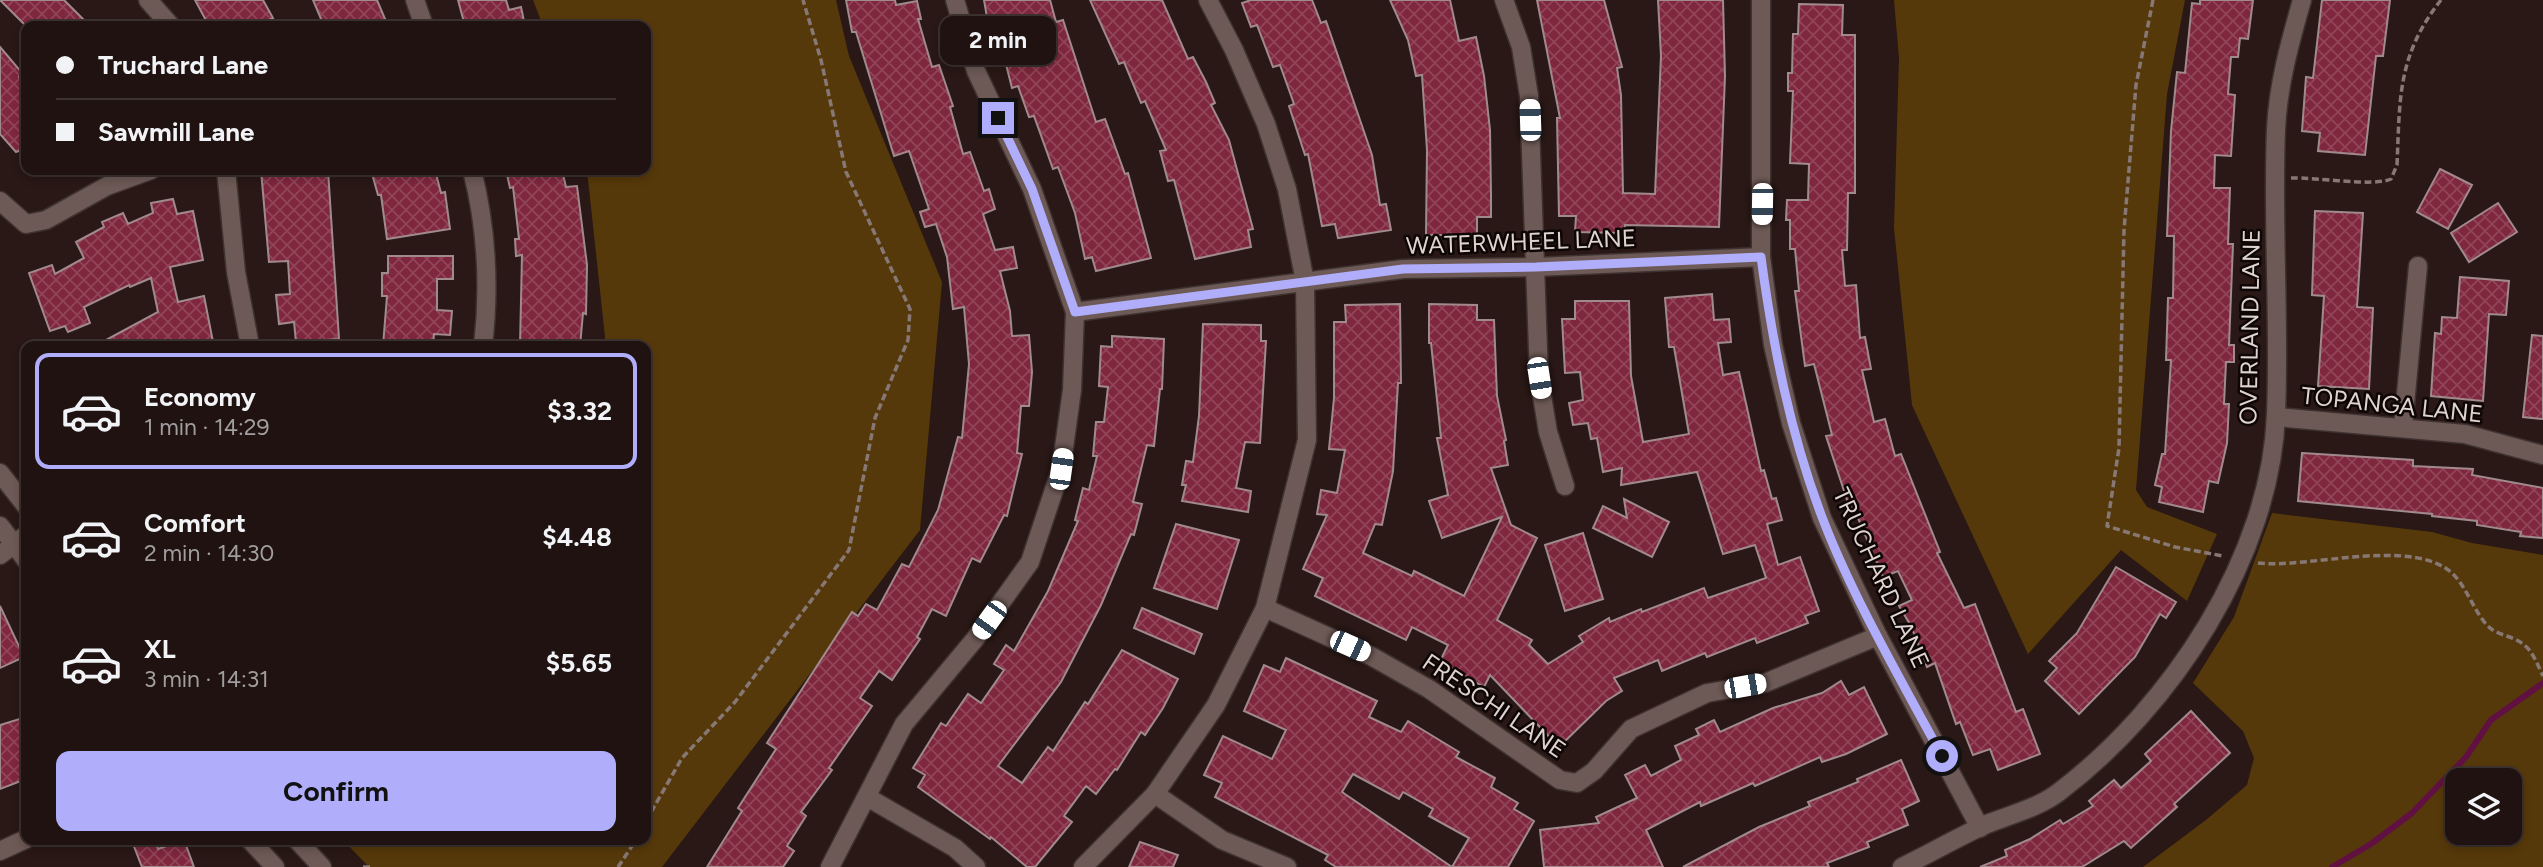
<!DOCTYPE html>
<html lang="en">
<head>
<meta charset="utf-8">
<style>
	body { margin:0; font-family:Figtree,sans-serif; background:#2c201e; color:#f1f3f6; height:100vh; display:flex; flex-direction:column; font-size:26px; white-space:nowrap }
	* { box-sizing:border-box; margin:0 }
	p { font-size:23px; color:#a19e9f }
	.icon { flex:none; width:38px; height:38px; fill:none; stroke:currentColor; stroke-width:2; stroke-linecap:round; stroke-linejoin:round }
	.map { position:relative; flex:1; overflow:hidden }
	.sheet { position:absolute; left:21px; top:341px; width:630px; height:504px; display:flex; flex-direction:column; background:#1f1210; border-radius:14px; box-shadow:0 4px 10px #0003,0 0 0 2px #3c3230 }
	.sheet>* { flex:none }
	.hud { position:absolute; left:21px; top:21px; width:630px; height:154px; border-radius:14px; box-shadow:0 4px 10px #0003,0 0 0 2px #3c3230; display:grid; align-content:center; height:154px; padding:0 35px; background:#1f1210 }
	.tools { position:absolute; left:2445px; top:768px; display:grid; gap:14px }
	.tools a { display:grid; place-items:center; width:77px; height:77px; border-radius:14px; background:#1f1210; box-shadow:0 4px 10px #0003,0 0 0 2px #3c3230; font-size:35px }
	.end { position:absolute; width:32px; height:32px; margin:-16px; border:9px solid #b0adfa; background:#111; box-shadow:0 0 0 4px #111 }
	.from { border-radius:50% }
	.bubble { position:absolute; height:49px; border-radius:14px; background:#1f1210; box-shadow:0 4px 10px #0003,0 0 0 2px #3c3230; font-size:23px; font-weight:700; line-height:49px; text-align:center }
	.car { position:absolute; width:21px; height:42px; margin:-21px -10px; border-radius:9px; box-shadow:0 0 5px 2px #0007; background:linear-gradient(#fff 24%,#345 0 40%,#fff 0 76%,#345 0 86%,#fff 0) }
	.hud b { display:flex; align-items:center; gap:24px; height:66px; font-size:26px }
	.hud b+b { border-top:2px solid #3c3230 }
	.hud i { width:18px; height:18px; background:#f1f3f6 }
	ul { padding:12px 0 0; list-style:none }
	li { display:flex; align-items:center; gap:21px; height:116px; margin:0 14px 10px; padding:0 21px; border:4px solid transparent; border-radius:14px }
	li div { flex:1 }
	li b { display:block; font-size:26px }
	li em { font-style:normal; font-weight:700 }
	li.active { border-color:#b0adfa }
	li>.icon { width:63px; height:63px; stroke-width:1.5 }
	.cta { display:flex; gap:14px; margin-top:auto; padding:14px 35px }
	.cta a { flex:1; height:80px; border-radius:14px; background:#b0adfa; color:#111; font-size:28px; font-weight:700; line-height:80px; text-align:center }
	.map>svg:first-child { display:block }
	.grass { fill:#56390a; fill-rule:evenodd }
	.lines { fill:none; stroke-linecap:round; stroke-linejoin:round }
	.stream { stroke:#611141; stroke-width:6 }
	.building { fill:url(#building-cross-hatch); stroke:#a18a8d; stroke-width:2; fill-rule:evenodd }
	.minor-casing { stroke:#3e3230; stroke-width:21 }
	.tertiary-casing { stroke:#3e3230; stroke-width:21 }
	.path { stroke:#877876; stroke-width:3.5; stroke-dasharray:7 3.5; stroke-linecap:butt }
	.minor { stroke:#6d5955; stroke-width:18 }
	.tertiary { stroke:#6d5955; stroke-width:18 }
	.route { stroke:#b0adfa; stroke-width:9 }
	.labels { text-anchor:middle; stroke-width:5; stroke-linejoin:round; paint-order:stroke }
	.street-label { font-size:24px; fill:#dfd3d1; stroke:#0d0605 }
</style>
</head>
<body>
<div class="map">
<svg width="2543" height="867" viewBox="0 0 2543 867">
	<defs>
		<pattern id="building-cross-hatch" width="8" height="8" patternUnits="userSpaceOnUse" patternTransform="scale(1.75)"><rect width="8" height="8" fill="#7f273c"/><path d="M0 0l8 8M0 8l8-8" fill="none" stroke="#914557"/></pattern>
	</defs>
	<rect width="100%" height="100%" fill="#291815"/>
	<g class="grass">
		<polygon points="533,0 836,0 849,56 942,282 920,530 662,867 369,867 343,840 646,840 646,346 606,346 587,170 646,170 646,26 543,26"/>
		<polygon points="1894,0 2185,0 2167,94 2136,490 2147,507 2217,534 2187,601 2121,550 2028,654 1912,405 1894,228 1899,58"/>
		<path d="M2272,513L2432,532L2472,543L2543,555V867H2143L2206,820L2247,785L2254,758L2243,731L2193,683L2234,617ZM2510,780V833H2457V780Z"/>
	</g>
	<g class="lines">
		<polyline class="stream" points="2332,867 2371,844 2412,813 2466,757 2491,720 2543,683"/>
	</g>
	<g class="building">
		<polygon points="0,0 64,0 90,26 26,26"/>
		<polygon points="195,0 263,0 273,18 258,26 209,26"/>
		<polygon points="313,0 377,0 388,26 324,26"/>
		<polygon points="458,0 506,0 509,10 521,7 525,26 465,26"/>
		<polygon points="846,0 895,0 896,5 917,1 921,19 918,19 932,67 939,65 953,106 950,107 963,154 970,152 984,191 989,189 995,209 983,214 995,250 1013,247 1017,268 1000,271 1010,311 1012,336 1029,335 1032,372 1029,406 1021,406 1017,453 1022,454 1007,516 1004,515 980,562 972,558 946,616 932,609 917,637 920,639 892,680 879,671 860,698 872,706 829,768 832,770 801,812 806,816 787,846 794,851 783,867 707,867 742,811 738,808 776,749 767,743 852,612 858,616 866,604 877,610 902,564 909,567 938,510 958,437 962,438 969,364 964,307 953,309 947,257 936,224 925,227 920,212 929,209 909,151 894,156 856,32 852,32"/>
		<polygon points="984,0 1050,0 1056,22 1063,20 1096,122 1105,119 1125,174 1128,173 1151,258 1096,271 1092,257 1085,259 1075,213 1058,167 1053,169 1034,116 1029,117 1018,86 1012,88 998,33 990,35"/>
		<polygon points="1090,0 1162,0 1188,59 1193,57 1206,82 1215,103 1211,105 1229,140 1253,229 1248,230 1251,247 1195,259 1174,180 1168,181 1160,151 1166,150 1145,101 1141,103 1124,62 1119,64"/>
		<polygon points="1251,0 1312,0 1321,23 1326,21 1372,155 1380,205 1386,204 1391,230 1338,238 1335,224 1322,226 1308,154 1305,155 1289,106 1294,104 1280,65 1273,67 1257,25 1251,27 1242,3"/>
		<polygon points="1390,0 1450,0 1459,41 1476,37 1484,76 1490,130 1491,195 1491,217 1477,217 1477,235 1426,235 1427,150 1422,75 1416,76 1408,40"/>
		<polygon points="1537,0 1604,0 1622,67 1617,68 1621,95 1623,193 1655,194 1661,56 1658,0 1723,0 1725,76 1719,227 1625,225 1624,233 1575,232 1576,216 1559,216 1557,118 1560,118"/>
		<polygon points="2200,0 2253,0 2248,39 2240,38 2238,57 2231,57 2228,94 2235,95 2231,156 2215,155 2214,188 2230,188 2228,244 2233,244 2229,345 2234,345 2234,362 2226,362 2224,404 2229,404 2227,443 2218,483 2209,481 2203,512 2159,502 2162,487 2155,485 2162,454 2165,454 2171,360 2166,360 2168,298 2173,298 2174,236 2167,236 2171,131 2177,72 2185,73 2192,3 2200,4"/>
		<polygon points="2322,0 2390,0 2383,56 2376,56 2365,155 2318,151 2320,133 2302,131 2306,77 2313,78"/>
		<polygon points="1799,4 1843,5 1842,35 1855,35 1855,193 1848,193 1847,250 1842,250 1845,286 1856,285 1860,338 1865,337 1871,369 1862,370 1874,422 1885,419 1895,456 1901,454 1940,552 1937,553 1964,608 1975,604 2016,712 2023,709 2040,754 1998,770 1990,749 1973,755 1960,722 1956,724 1935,663 1927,667 1911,626 1899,606 1912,600 1898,571 1883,577 1855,511 1851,512 1826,436 1832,435 1814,364 1805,366 1795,291 1799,291 1795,249 1790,249 1790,220 1786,220 1787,200 1808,200 1809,164 1790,163 1793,91 1788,91 1788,73 1792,73 1793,34 1798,34"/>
		<polygon points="0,47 23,74 19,77 26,86 26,148 16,152 0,134"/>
		<polygon points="2440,169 2472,185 2448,229 2417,212"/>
		<polygon points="261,170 328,170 339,339 296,342 294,322 279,324 276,295 290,294 288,261 269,262"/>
		<polygon points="371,170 435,170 441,193 445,192 450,229 387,239 381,195 378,195"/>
		<polygon points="506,170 562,170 566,187 577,186 587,265 586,314 583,313 580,346 520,346 522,255 516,256 515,239 519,239 513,187 510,188"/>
		<polygon points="173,199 177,214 193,211 203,260 170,267 178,302 204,296 213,342 190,346 95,346 158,312 151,278 130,287 129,285 84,307 90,323 68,332 65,326 50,331 29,273 52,265 55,274 84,258 76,242 104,227 102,222 123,213 128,224 153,213 151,203"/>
		<polygon points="2498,203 2517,232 2469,262 2451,233"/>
		<polygon points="2315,211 2363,213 2357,307 2373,308 2369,389 2318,386 2324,296 2312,295"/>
		<polygon points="388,256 453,256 453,279 437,279 437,310 452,311 450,335 434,334 433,346 383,346 387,296 382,296 382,273 388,273"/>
		<polygon points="2460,277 2509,281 2506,315 2489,314 2483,401 2431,396 2435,333 2441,334 2442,317 2457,318"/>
		<polygon points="1712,294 1714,320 1729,319 1731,342 1718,343 1723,375 1739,372 1761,471 1764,470 1772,499 1776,498 1782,520 1767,524 1778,565 1800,557 1819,611 1805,616 1808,623 1757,643 1755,638 1707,657 1705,653 1662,671 1658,660 1614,678 1622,691 1606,701 1559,747 1490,675 1484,687 1440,661 1448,645 1412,627 1406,640 1315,596 1323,578 1303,569 1327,515 1317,514 1321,490 1337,493 1345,450 1329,449 1334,398 1334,322 1346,322 1345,305 1400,304 1401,383 1398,383 1393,471 1382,525 1375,524 1363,553 1412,576 1414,571 1464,596 1502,517 1442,538 1429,501 1448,495 1437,438 1441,438 1431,343 1429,343 1429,304 1477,305 1477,320 1494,320 1497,396 1506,440 1504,441 1508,465 1491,468 1511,525 1537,538 1497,620 1532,640 1529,645 1548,664 1583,642 1579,636 1609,618 1610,622 1641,609 1642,612 1704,588 1708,598 1766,578 1755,545 1723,554 1697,472 1621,485 1622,468 1603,472 1597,438 1591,439 1588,423 1573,425 1569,403 1583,400 1580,372 1565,373 1562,319 1575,319 1575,301 1629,301 1631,376 1643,442 1689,434 1674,347 1669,347 1665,298"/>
		<polygon points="1203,324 1261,325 1261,341 1266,341 1260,443 1245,442 1236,488 1251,491 1248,512 1182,501 1186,485 1182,485 1186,461 1193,462 1199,416"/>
		<polygon points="2532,335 2543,336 2543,419 2523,417"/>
		<polygon points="1112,336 1164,339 1162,389 1160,389 1154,446 1147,445 1133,502 1142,504 1134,535 1131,534 1101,605 1061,682 998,766 1022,783 1048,747 1053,751 1085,702 1088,704 1122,650 1178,679 1163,708 1145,735 1141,732 1117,770 1115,769 1096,794 1086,786 1064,816 1072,822 1035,867 1027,867 991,837 990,839 918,787 925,775 913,768 941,723 946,726 968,694 981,703 1004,670 994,664 1006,645 1014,651 1048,591 1078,521 1075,520 1083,488 1089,490 1097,456 1093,456 1096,422 1104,422 1108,387 1099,386 1101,346 1112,347"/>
		<polygon points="2302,453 2413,460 2413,466 2473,469 2472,475 2543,488 2543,538 2520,536 2521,532 2477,525 2477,521 2432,516 2432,514 2298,501"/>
		<polygon points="1624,499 1669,522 1652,557 1593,528 1603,506 1627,518"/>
		<polygon points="1176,524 1239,540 1217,609 1154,588"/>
		<polygon points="1583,533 1603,599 1565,611 1545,545"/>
		<polygon points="2116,567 2176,602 2166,618 2160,614 2135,657 2079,714 2045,681 2057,668 2049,661 2077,633"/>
		<polygon points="0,606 24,657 0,668"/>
		<polygon points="1142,608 1202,634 1194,654 1134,628"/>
		<path d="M1286,658L1377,701L1369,717L1401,732L1408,721L1459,752L1456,757L1495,778L1491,787L1518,803L1514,809L1534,821L1508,867H1336L1325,860L1328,855L1215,797L1222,783L1204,775L1223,736L1272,759L1286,730L1244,711L1264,665L1280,672ZM1353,774L1399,799L1403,792L1433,809L1429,816L1469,838L1452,867L1342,792Z"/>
		<polygon points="1841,681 1849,695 1864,687 1887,734 1846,754 1822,762 1820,757 1755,786 1753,783 1701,806 1700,802 1646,830 1663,867 1544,867 1540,830 1599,823 1596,817 1637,798 1625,775 1645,765 1651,776 1681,760 1675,746 1699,735 1696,729 1714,720 1720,732 1773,708 1822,693"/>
		<polygon points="2191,711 2230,753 2174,804 2177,807 2131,848 2124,841 2082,867 1980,867 2007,856 2005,850 2030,839 2060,820 2063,824 2093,806 2089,801 2114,780 2121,788 2151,761 2145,754"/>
		<polygon points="26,717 26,779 0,789 0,725"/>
		<polygon points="1901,760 1919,801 1902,809 1908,825 1867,842 1869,847 1827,863 1829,867 1683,867 1759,827 1810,806 1808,802 1858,782 1857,779"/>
		<polygon points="146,840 155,840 158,849 184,840 194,867 142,867 133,844"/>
		<polygon points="1140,842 1178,855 1173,867 1129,867"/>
	</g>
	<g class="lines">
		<defs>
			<g id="minor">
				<polyline points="148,0 171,26"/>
				<polyline points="415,0 424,26"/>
				<polyline points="1504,0 1521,47 1529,96 1539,378 1548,432 1565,486"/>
				<polyline points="1761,0 1761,257 1773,345 1791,423 1822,518 1878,636 1980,828"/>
				<polyline points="226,170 236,272 250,346"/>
				<path d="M472,170C487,229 490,286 483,346"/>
				<polyline points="0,201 26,224 46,220 107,186 151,170"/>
				<polyline points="1075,312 1403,269 1536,267 1761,257"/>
				<polyline points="2276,417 2465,434 2543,455"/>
				<polyline points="2403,426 2418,266"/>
				<polyline points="0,555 26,535"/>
				<polyline points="1265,608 1371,656 1429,689 1560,780 1577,783 1594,771 1631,729 1707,693 1765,683 1878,636"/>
				<polyline points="1155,794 1222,840 1287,867"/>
				<polyline points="867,797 955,848 976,867"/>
				<polyline points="0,851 26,839"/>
				<polyline points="830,867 904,724 975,639 1030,562 1061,469 1072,390 1075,312 1032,189 976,71 955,0"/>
				<polyline points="1083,867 1155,794 1216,705 1265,608 1307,440 1305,282 1287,189 1266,124 1234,50 1208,0"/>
				<path d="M1902,867C1931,853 1958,837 1987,824C2010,815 2040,807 2059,792C2171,707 2271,557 2276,414C2280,319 2272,224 2276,129C2278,85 2290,42 2302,0"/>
			</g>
			<g id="tertiary">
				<polyline points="0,473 26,506"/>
				<polyline points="0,526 26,560"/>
				<polyline points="250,840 275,867"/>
				<polyline points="297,840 322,867"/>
			</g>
		</defs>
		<use href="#minor" class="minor-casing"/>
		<use href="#tertiary" class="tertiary-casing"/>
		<g class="path">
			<polyline points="2153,0 2136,85 2124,230 2119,448 2107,526 2175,547 2223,556"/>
			<path d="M2291,178C2315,177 2374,187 2391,179L2397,165C2400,98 2397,56 2441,0"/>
			<path d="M2258,563C2309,569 2413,536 2453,574C2467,588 2473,609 2486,624C2496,636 2512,635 2523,644C2533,651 2538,666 2543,676"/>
			<polyline points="646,821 682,758 735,702 849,550 875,418 908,340 910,309 846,172 821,60 803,0"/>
			<polyline points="363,867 371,867"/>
			<polyline points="618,867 636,840"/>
		</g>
		<use href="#minor" class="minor"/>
		<use href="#tertiary" class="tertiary"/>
	</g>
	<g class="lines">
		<path class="route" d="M998,118L1032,189L1075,312L1403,269L1536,267L1761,257C1773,346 1790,433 1822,517C1852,596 1901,680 1942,756"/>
	</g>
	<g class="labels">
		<g class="street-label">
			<text transform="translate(1521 242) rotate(-2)" y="8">WATERWHEEL LANE</text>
			<text transform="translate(2250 327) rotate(-89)" y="8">OVERLAND LANE</text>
			<text transform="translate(2392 405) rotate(6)" y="8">TOPANGA LANE</text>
			<text transform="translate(1881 578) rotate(65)" y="8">TRUCHARD LANE</text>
			<text transform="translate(1494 706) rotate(34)" y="8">FRESCHI LANE</text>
		</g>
	</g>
</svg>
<div class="tools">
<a><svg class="icon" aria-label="layers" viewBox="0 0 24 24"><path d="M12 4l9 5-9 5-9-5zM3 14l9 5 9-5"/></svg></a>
</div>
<i class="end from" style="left:1942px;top:756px"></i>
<i class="end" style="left:998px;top:118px"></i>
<div class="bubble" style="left:940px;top:16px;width:116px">2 min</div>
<i class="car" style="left:1530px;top:120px;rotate:358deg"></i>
<i class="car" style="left:1762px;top:204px;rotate:181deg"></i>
<i class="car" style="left:1539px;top:378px;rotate:171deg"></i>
<i class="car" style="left:1061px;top:469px;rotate:8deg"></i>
<i class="car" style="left:989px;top:620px;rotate:216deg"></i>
<i class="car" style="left:1350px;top:646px;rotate:114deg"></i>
<i class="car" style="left:1745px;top:686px;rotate:80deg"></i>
<div class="hud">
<b><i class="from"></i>Truchard Lane</b>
<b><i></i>Sawmill Lane</b>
</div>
<section class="sheet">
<ul>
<li class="active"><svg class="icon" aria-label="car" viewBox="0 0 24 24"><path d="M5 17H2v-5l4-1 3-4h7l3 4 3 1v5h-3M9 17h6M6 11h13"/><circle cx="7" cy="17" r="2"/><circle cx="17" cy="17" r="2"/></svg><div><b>Economy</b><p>1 min · 14:29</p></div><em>$3.32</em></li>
<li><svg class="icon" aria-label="car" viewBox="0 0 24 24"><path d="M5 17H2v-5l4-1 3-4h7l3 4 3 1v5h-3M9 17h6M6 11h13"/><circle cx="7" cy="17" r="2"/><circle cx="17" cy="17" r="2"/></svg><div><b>Comfort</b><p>2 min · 14:30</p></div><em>$4.48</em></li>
<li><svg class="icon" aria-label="car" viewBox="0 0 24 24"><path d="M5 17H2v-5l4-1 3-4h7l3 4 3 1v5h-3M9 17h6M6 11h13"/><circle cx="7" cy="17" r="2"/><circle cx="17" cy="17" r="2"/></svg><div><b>XL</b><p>3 min · 14:31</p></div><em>$5.65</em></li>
</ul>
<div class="cta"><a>Confirm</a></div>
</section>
</div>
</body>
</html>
